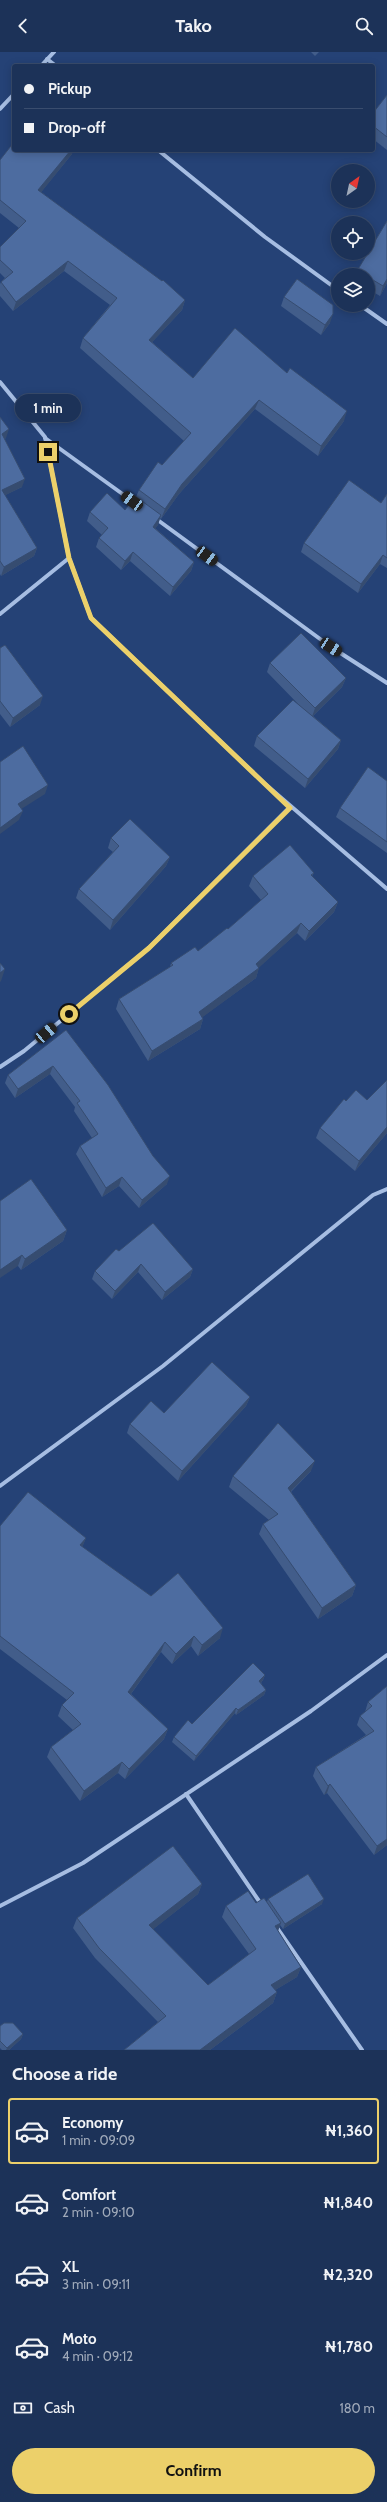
<!DOCTYPE html>
<html lang="en">
<head>
<meta charset="utf-8">
<style>
	body { margin:0; font-family:Cabin,sans-serif; background:#253a5e; color:#f1f3f6; height:100vh; display:flex; flex-direction:column; font-size:15px; white-space:nowrap }
	* { box-sizing:border-box; margin:0 }
	p { font-size:13px; color:#a0aaba }
	.icon { flex:none; width:22px; height:22px; fill:none; stroke:currentColor; stroke-width:2; stroke-linecap:round; stroke-linejoin:round }
	.map { position:relative; height:1998px; overflow:hidden }
	.details { display:flex; flex-direction:column; background:#1c3258; flex:1 }
	.details>* { flex:none }
	.banner { position:absolute; left:12px; top:12px; width:363px; height:88px; border-radius:4px; box-shadow:0 2px 10px #0003,0 0 0 1px #3a4d6e; display:grid; align-content:center; height:88px; padding:0 12px; background:#1c3258 }
	.needle { width:26px; rotate:33deg }
	.buttons { position:absolute; left:331px; top:112px; display:grid; gap:8px }
	.buttons a { display:grid; place-items:center; width:44px; height:44px; border-radius:50%; background:#1c3258; box-shadow:0 2px 10px #0003,0 0 0 1px #3a4d6e; font-size:20px }
	.end { position:absolute; width:18px; height:18px; margin:-9px; border:5px solid #ecd06a; background:#111; box-shadow:0 0 0 2px #111 }
	.from { border-radius:50% }
	.bubble { position:absolute; height:28px; border-radius:14px; background:#1c3258; box-shadow:0 2px 10px #0003,0 0 0 1px #3a4d6e; font-size:13px; font-weight:700; line-height:28px; text-align:center }
	.car { position:absolute; width:12px; height:24px; margin:-12px -6px; border-radius:5px; box-shadow:0 0 3px 1px #0007; background:linear-gradient(#222 24%,#8ab4d8 0 40%,#222 0 76%,#8ab4d8 0 86%,#222 0) }
	.banner b { display:flex; align-items:center; gap:14px; height:38px; font-size:15px }
	.banner b+b { border-top:1px solid #3a4d6e }
	.banner i { width:10px; height:10px; background:#f1f3f6 }
	ul { padding:0; list-style:none }
	li { display:flex; align-items:center; gap:12px; height:66px; margin:0 8px 6px; padding:0 4px; border:2px solid transparent; border-radius:4px }
	li div { flex:1 }
	li b { display:block; font-size:15px }
	li em { font-style:normal; font-weight:700 }
	li.current { border-color:#ecd06a }
	li>.icon { width:36px; height:36px; stroke-width:1.5 }
	h2 { padding:0 12px; font-size:18px; line-height:48px }
	.pay { display:flex; align-items:center; gap:10px; height:44px; padding:0 12px; font-size:15px }
	.pay p { margin-inline-start:auto }
	.button { display:flex; gap:8px; margin-top:auto; padding:8px 12px }
	.button a { flex:1; height:46px; border-radius:24px; background:#ecd06a; color:#111; font-size:16px; font-weight:700; line-height:46px; text-align:center }
	header { display:flex; justify-content:space-between; align-items:center; height:52px; padding:0 12px; background:#1c3258; font-size:18px; font-weight:700 }
	.map>svg:first-child { display:block }
	.lines { fill:none; stroke-linecap:round; stroke-linejoin:round }
	.minor { stroke:#a6bde2; stroke-width:4 }
	.wall { fill:#425d8a }
	.shaded-wall { fill:#364c70 }
	.building { fill:#4d6ca0; stroke:#364c70 }
	.route { stroke:#ecd06a; stroke-width:5 }
</style>
</head>
<body>
<header><svg class="icon" aria-label="back" viewBox="0 0 24 24"><path d="M15 5l-7 7 7 7"/></svg>Tako<svg class="icon" aria-label="search" viewBox="0 0 24 24"><circle cx="10" cy="10" r="6"/><path d="M15 15l6 6"/></svg></header>
<div class="map">
<svg width="387" height="1998" viewBox="0 0 387 1998">
	<rect width="100%" height="100%" fill="#254276"/>
	<g class="lines">
		<g class="minor">
			<polyline points="47,7 56,14"/>
			<polyline points="41,14 54,0"/>
			<polyline points="0,57 14,42"/>
			<polyline points="158,98 265,185 338,238"/>
			<polyline points="360,253 387,272"/>
			<polyline points="0,330 45,385 69,506 91,566 264,731 387,837"/>
			<polyline points="45,386 135,451"/>
			<polyline points="155,466 331,595 387,631"/>
			<polyline points="0,562 69,506"/>
			<polyline points="0,1015 24,999 149,896 290,755"/>
			<polyline points="0,1434 163,1314 373,1143 387,1137"/>
			<polyline points="186,1742 261,1852"/>
			<polyline points="0,1854 83,1811 311,1659 387,1603"/>
			<polyline points="275,1873 362,1998"/>
		</g>
	</g>
	<g class="wall">
		<polygon points="311,0 319,0 315,4"/>
		<polygon points="387,43 387,98 373,87 373,61"/>
		<polygon points="14,98 73,98 72,102 41,140 185,248 182,258 152,290 193,326 344,369 318,404 255,357 179,442 161,467 160,466 158,473 155,476 194,510 191,519 170,544 130,509 121,518 96,495 99,486 102,483 87,469 90,460 125,458 136,445 139,438 184,389 80,296 83,286 110,253 64,219 13,259 0,244 0,232 1,230 5,226 0,221 0,195 19,176 0,161 0,108"/>
		<polygon points="387,169 387,231 380,244 368,237 368,223 356,223 357,219"/>
		<polygon points="284,245 330,271 321,283 281,254"/>
		<polygon points="0,365 6,386 4,387 22,435 5,443 37,496 34,504 1,524 0,522"/>
		<polygon points="387,442 387,516 380,512 358,541 301,500 304,491 381,451"/>
		<polygon points="0,596 40,653 10,675 0,662"/>
		<polygon points="270,611 346,626 342,635 313,664 341,688 338,697 305,736 254,694 257,684 301,655 267,620"/>
		<polygon points="387,729 387,801 336,765 340,756"/>
		<polygon points="111,786 170,805 166,814 110,878 76,846 79,837 113,800 108,796"/>
		<polygon points="314,821 312,824 338,850 334,860 305,889 297,881 259,915 256,926 202,965 203,967 200,977 148,1009 116,957 119,947 170,915 171,911 198,899 228,877 261,848 249,834 253,824"/>
		<polygon points="66,978 167,1132 139,1156 119,1134 102,1145 76,1102 80,1094 92,1086 74,1059 75,1055 50,1022 15,1046 5,1031 8,1023"/>
		<polygon points="367,1048 387,1081 355,1119 316,1086 320,1076 346,1049"/>
		<polygon points="0,1149 67,1178 63,1189 21,1218 18,1214"/>
		<polygon points="119,1199 193,1217 190,1225 162,1248 138,1220 112,1247 92,1227 95,1219"/>
		<polygon points="250,1345 246,1354 178,1429 127,1381 130,1372 164,1361"/>
		<polygon points="311,1419 291,1440 356,1533 352,1544 318,1567 259,1482 263,1472 269,1468 229,1435 233,1424"/>
		<polygon points="0,1474 86,1486 82,1495 151,1544 220,1586 198,1604 191,1594 172,1612 161,1600 131,1642 168,1677 164,1687 125,1727 118,1721 80,1749 47,1705 51,1695 73,1678 58,1664 62,1653 67,1648 0,1597"/>
		<polygon points="265,1623 263,1628 261,1631 266,1638 264,1643 236,1663 235,1661 194,1709 172,1690 174,1685 192,1672"/>
		<polygon points="387,1634 387,1793 374,1803 327,1741 324,1743 313,1724 316,1715 366,1683 357,1673 360,1664 365,1660 368,1650"/>
		<polygon points="202,1832 198,1842 153,1877 208,1933 249,1902 222,1865 226,1854 256,1851 267,1850 268,1847 322,1852 283,1877 280,1873 278,1879 301,1915 297,1925 275,1938 277,1940 273,1951 210,1998 124,1998 158,1970 95,1906 73,1876 77,1866"/>
		<polygon points="0,1974 23,1982 21,1987 9,1998 2,1998 0,1996"/>
	</g>
	<g class="shaded-wall">
		<polygon points="71,98 73,98 72,102 35,148 38,138"/>
		<polygon points="68,209 64,219 13,259 16,250"/>
		<polygon points="387,227 387,231 380,244 383,234"/>
		<polygon points="185,248 182,258 145,298 149,288"/>
		<polygon points="333,262 330,271 321,283 325,273"/>
		<polygon points="259,348 255,357 179,442 161,467 165,457 182,432"/>
		<polygon points="347,359 344,369 318,404 321,394"/>
		<polygon points="9,377 6,386 0,389 2,382"/>
		<polygon points="25,427 22,435 0,446 2,438"/>
		<polygon points="161,463 158,473 150,484 153,475"/>
		<polygon points="37,496 34,504 1,524 4,515"/>
		<polygon points="133,500 130,509 121,518 125,509"/>
		<polygon points="383,503 380,512 358,541 361,532"/>
		<polygon points="194,510 191,519 170,544 173,535"/>
		<polygon points="346,626 342,635 312,665 315,656"/>
		<polygon points="43,644 40,653 10,675 13,666"/>
		<polygon points="341,688 338,697 305,736 308,727"/>
		<polygon points="48,733 45,742 15,761 18,752"/>
		<polygon points="23,759 19,768 0,782 0,776"/>
		<polygon points="170,805 166,814 110,878 113,868"/>
		<polygon points="338,850 334,860 305,889 309,879"/>
		<polygon points="301,871 297,881 252,922 256,912"/>
		<polygon points="259,916 256,926 196,970 199,960"/>
		<polygon points="5,917 1,929 0,930 0,921"/>
		<polygon points="203,967 200,977 148,1009 152,999"/>
		<polygon points="53,1014 50,1022 15,1046 18,1037"/>
		<polygon points="387,1075 387,1081 355,1119 359,1109"/>
		<polygon points="170,1124 167,1132 139,1156 142,1148"/>
		<polygon points="122,1125 119,1134 102,1145 106,1136"/>
		<polygon points="67,1178 63,1189 21,1218 25,1207"/>
		<polygon points="22,1203 18,1214 0,1226 0,1218"/>
		<polygon points="141,1212 138,1220 112,1247 115,1239"/>
		<polygon points="193,1217 190,1225 162,1248 165,1240"/>
		<polygon points="250,1345 246,1354 178,1429 182,1419"/>
		<polygon points="315,1409 311,1419 284,1446 288,1436"/>
		<polygon points="86,1486 82,1496 80,1493"/>
		<polygon points="356,1533 352,1544 318,1567 322,1556"/>
		<polygon points="223,1576 220,1586 198,1604 202,1593"/>
		<polygon points="194,1584 191,1594 172,1612 176,1602"/>
		<polygon points="165,1590 161,1600 125,1650 128,1640"/>
		<polygon points="265,1623 263,1628 258,1634 259,1629"/>
		<polygon points="266,1638 264,1643 236,1663 238,1658"/>
		<polygon points="236,1656 235,1661 194,1709 196,1704"/>
		<polygon points="168,1677 164,1687 125,1727 129,1717"/>
		<polygon points="122,1710 118,1721 80,1749 84,1739"/>
		<polygon points="330,1732 327,1741 324,1743 328,1734"/>
		<polygon points="387,1787 387,1793 374,1803 377,1794"/>
		<polygon points="202,1832 198,1842 146,1883 149,1873"/>
		<polygon points="324,1847 322,1852 283,1877 285,1872"/>
		<polygon points="281,1871 277,1881 275,1874"/>
		<polygon points="301,1915 297,1925 267,1943 271,1933"/>
		<polygon points="277,1940 273,1951 210,1998 200,1998"/>
		<polygon points="23,1982 21,1987 9,1998 6,1998 7,1996"/>
	</g>
	<g class="building">
		<polygon points="387,43 387,85 373,74 373,61"/>
		<polygon points="14,90 14,98 71,98 38,138 162,229 163,228 185,248 149,288 193,326 235,276 287,321 290,316 347,359 321,394 259,348 182,432 165,457 139,438 158,410 162,413 191,381 83,286 117,246 68,209 16,250 1,230 13,220 0,208 0,195 26,169 0,148 0,108"/>
		<polygon points="387,169 387,227 383,234 368,225 368,223 364,223 357,219"/>
		<polygon points="297,227 333,253 333,262 325,273 284,245"/>
		<polygon points="0,365 9,377 2,382 25,427 2,438 37,496 4,515 0,509"/>
		<polygon points="349,428 381,451 387,442 387,506 383,503 361,532 304,491"/>
		<polygon points="107,441 125,458 135,444 161,463 153,475 194,510 173,535 133,500 125,509 99,486 108,476 90,460"/>
		<polygon points="301,581 346,626 315,656 270,611"/>
		<polygon points="5,593 43,644 13,666 0,649 0,596"/>
		<polygon points="293,648 341,688 308,727 257,684"/>
		<polygon points="23,694 48,733 18,752 23,759 0,776 0,710"/>
		<polygon points="368,715 387,729 387,790 340,756"/>
		<polygon points="130,767 170,805 113,868 79,837 119,794 111,786"/>
		<polygon points="290,793 314,821 311,823 338,850 309,879 301,871 256,912 259,916 199,960 203,967 152,999 119,947 173,913 171,911 195,895 198,899 227,876 228,877 268,842 253,824"/>
		<polygon points="0,911 5,917 0,921"/>
		<polygon points="66,978 108,1033 153,1104 170,1124 142,1148 122,1125 106,1136 80,1094 98,1082 77,1051 80,1049 53,1014 18,1037 8,1023"/>
		<polygon points="387,1028 387,1075 359,1109 320,1076 344,1047 346,1049 356,1038 367,1048"/>
		<polygon points="31,1127 67,1178 25,1207 22,1203 0,1218 0,1149"/>
		<polygon points="153,1171 193,1217 165,1240 141,1212 115,1239 95,1219 116,1197 119,1199"/>
		<polygon points="212,1310 250,1345 182,1419 130,1372 151,1349 164,1361"/>
		<polygon points="278,1371 315,1409 288,1436 356,1533 322,1556 263,1472 278,1462 233,1424"/>
		<polygon points="28,1440 86,1486 80,1493 151,1544 178,1521 223,1576 202,1593 194,1584 176,1602 165,1590 128,1640 168,1677 129,1717 122,1710 84,1739 51,1695 81,1672 62,1653 74,1641 0,1584 0,1474"/>
		<polygon points="253,1611 265,1623 259,1629 266,1638 238,1658 236,1656 196,1704 174,1685 188,1668 192,1672"/>
		<polygon points="387,1634 387,1787 377,1794 330,1732 328,1734 316,1715 374,1679 360,1664 372,1654 368,1650"/>
		<polygon points="173,1794 202,1832 149,1873 208,1933 256,1897 226,1854 248,1839 256,1851 264,1846 281,1871 275,1874 301,1915 271,1933 277,1940 200,1998 124,1998 166,1964 99,1896 77,1866"/>
		<polygon points="308,1822 324,1847 285,1872 268,1847"/>
		<polygon points="4,1971 13,1971 23,1982 7,1996 0,1989 0,1974"/>
	</g>
	<g class="lines">
		<polyline class="route" points="48,400 69,506 91,566 290,756 149,896 69,962"/>
	</g>
</svg>
<div class="buttons">
<a><svg class="needle" viewBox="-14 -14 28 28"><path d="M0-13l5 13h-10z" fill="#e53935"/><path d="M0 13l5-13h-10z" fill="#a0aaba"/></svg></a>
<a><svg class="icon" aria-label="locate" viewBox="0 0 24 24"><circle cx="12" cy="12" r="6"/><path d="M12 2v4M12 18v4M2 12h4M18 12h4"/></svg></a>
<a><svg class="icon" aria-label="layers" viewBox="0 0 24 24"><path d="M12 4l9 5-9 5-9-5zM3 14l9 5 9-5"/></svg></a>
</div>
<i class="end from" style="left:69px;top:962px"></i>
<i class="end" style="left:48px;top:400px"></i>
<div class="bubble" style="left:15px;top:342px;width:66px">1 min</div>
<i class="car" style="left:132px;top:449px;rotate:306deg"></i>
<i class="car" style="left:207px;top:504px;rotate:126deg"></i>
<i class="car" style="left:331px;top:595px;rotate:123deg"></i>
<i class="car" style="left:46px;top:981px;rotate:50deg"></i>
<div class="banner">
<b><i class="from"></i>Pickup</b>
<b><i></i>Drop-off</b>
</div>
</div>
<section class="details">
<h2>Choose a ride</h2>
<ul>
<li class="current"><svg class="icon" aria-label="car" viewBox="0 0 24 24"><path d="M5 17H2v-5l4-1 3-4h7l3 4 3 1v5h-3M9 17h6M6 11h13"/><circle cx="7" cy="17" r="2"/><circle cx="17" cy="17" r="2"/></svg><div><b>Economy</b><p>1 min · 09:09</p></div><em>₦1,360</em></li>
<li><svg class="icon" aria-label="car" viewBox="0 0 24 24"><path d="M5 17H2v-5l4-1 3-4h7l3 4 3 1v5h-3M9 17h6M6 11h13"/><circle cx="7" cy="17" r="2"/><circle cx="17" cy="17" r="2"/></svg><div><b>Comfort</b><p>2 min · 09:10</p></div><em>₦1,840</em></li>
<li><svg class="icon" aria-label="car" viewBox="0 0 24 24"><path d="M5 17H2v-5l4-1 3-4h7l3 4 3 1v5h-3M9 17h6M6 11h13"/><circle cx="7" cy="17" r="2"/><circle cx="17" cy="17" r="2"/></svg><div><b>XL</b><p>3 min · 09:11</p></div><em>₦2,320</em></li>
<li><svg class="icon" aria-label="car" viewBox="0 0 24 24"><path d="M5 17H2v-5l4-1 3-4h7l3 4 3 1v5h-3M9 17h6M6 11h13"/><circle cx="7" cy="17" r="2"/><circle cx="17" cy="17" r="2"/></svg><div><b>Moto</b><p>4 min · 09:12</p></div><em>₦1,780</em></li>
</ul>
<div class="pay"><svg class="icon" aria-label="cash" viewBox="0 0 24 24"><path d="M3 7h18v10H3z"/><circle cx="12" cy="12" r="2"/></svg>Cash<p>180 m</p></div>
<div class="button"><a>Confirm</a></div>
</section>
</body>
</html>
